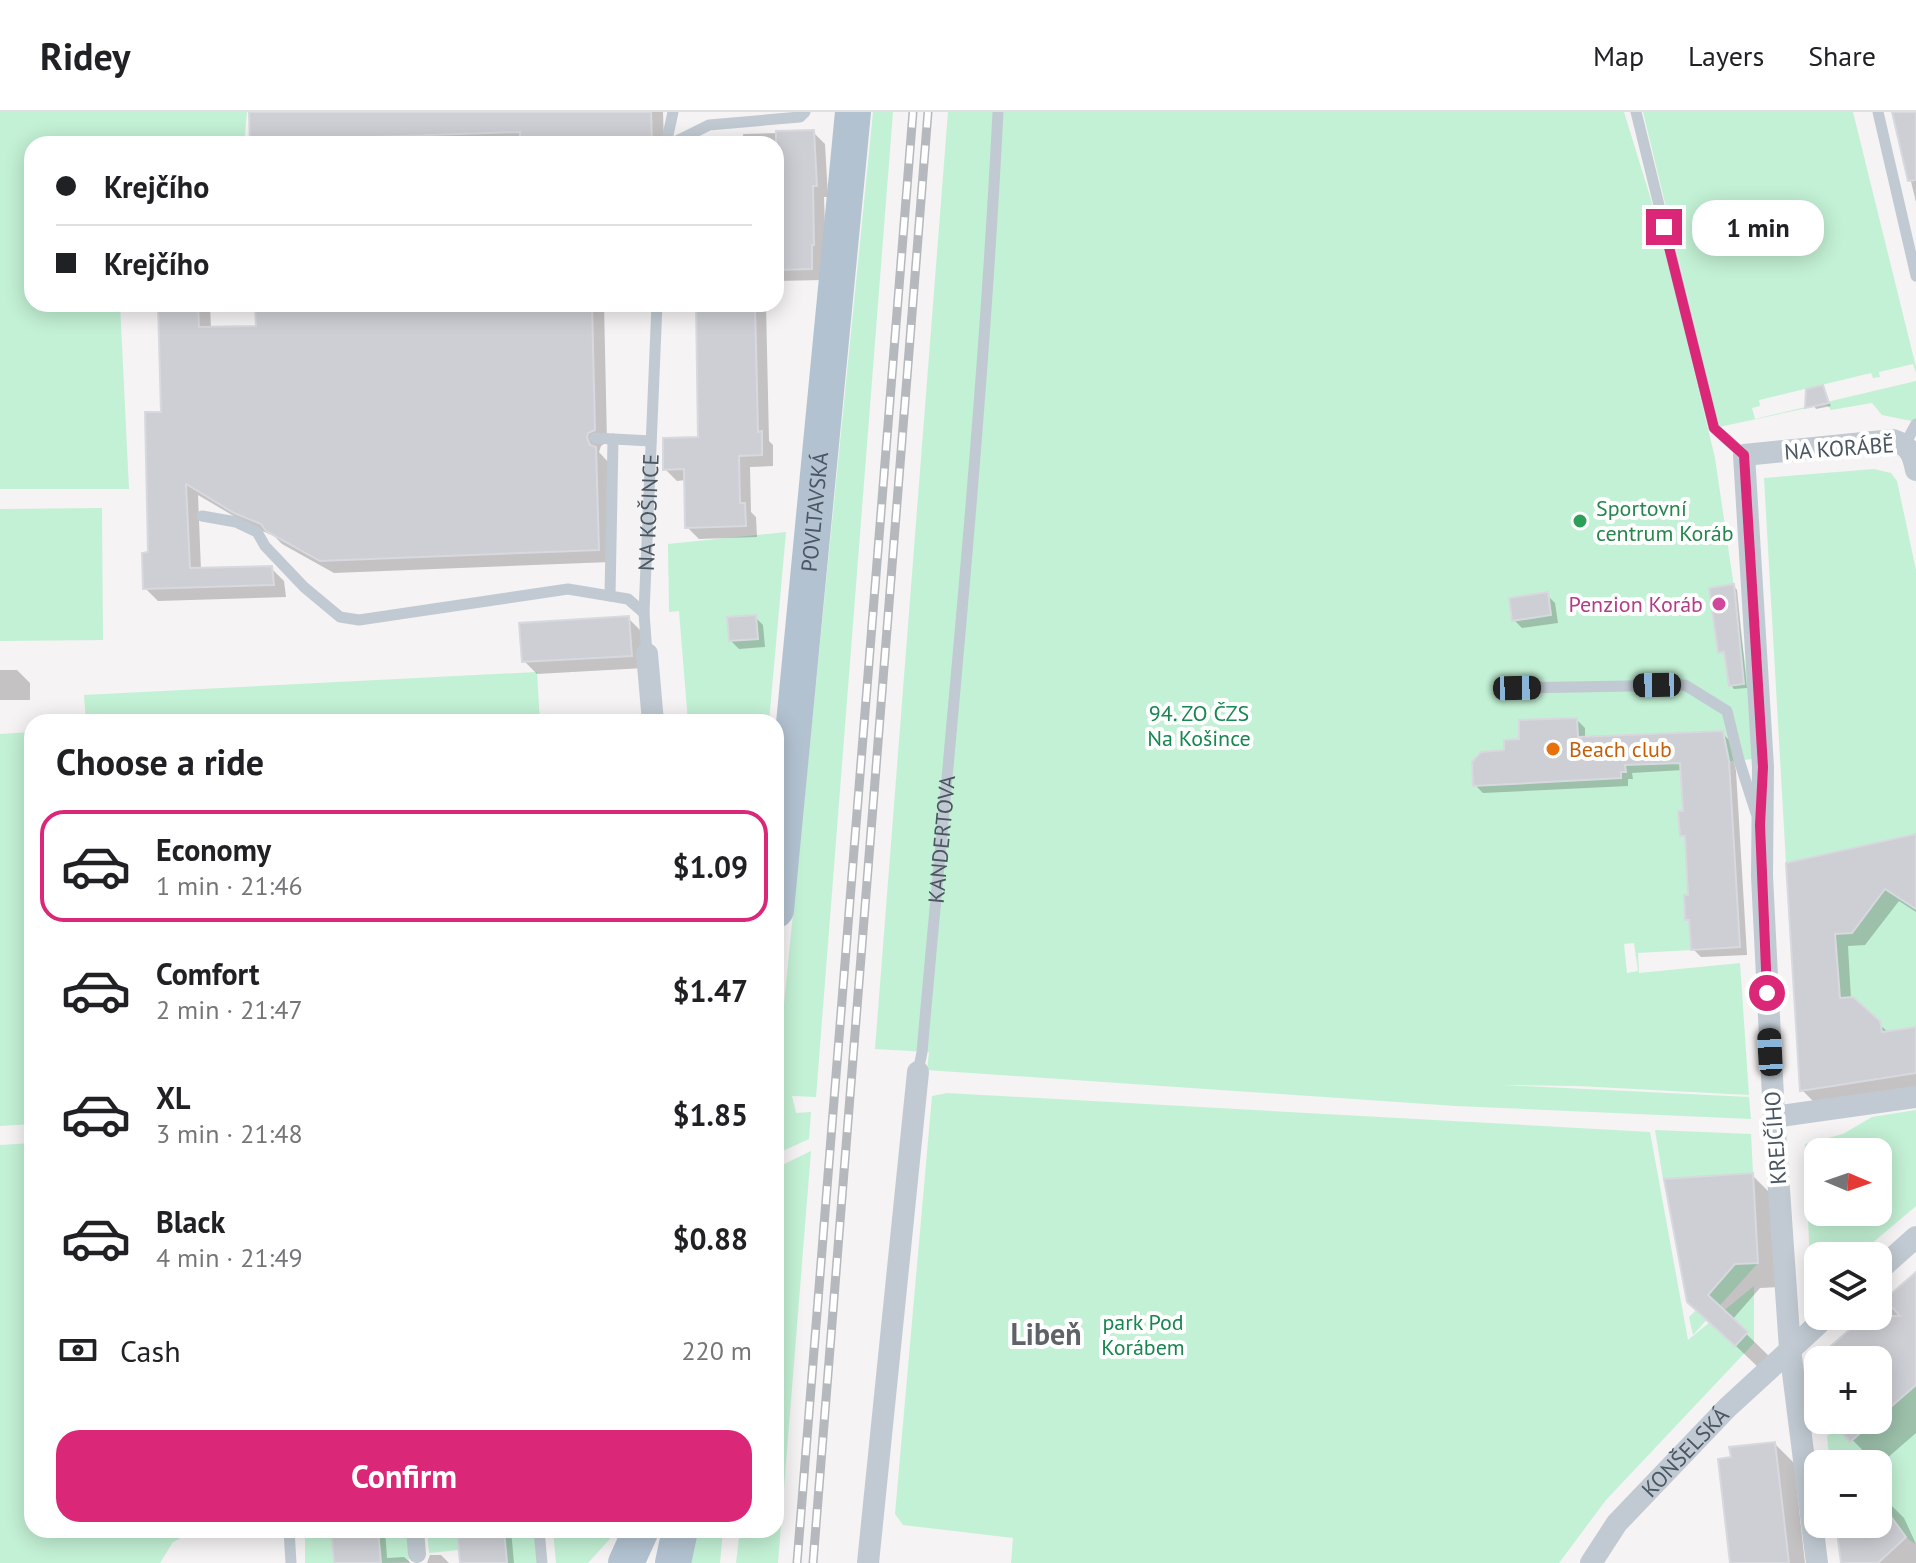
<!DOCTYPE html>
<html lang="en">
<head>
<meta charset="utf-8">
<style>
	body { margin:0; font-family:"PT Sans",sans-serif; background:#f6f6f6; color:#202124; height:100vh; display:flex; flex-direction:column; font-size:30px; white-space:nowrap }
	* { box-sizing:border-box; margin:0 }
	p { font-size:26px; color:#757577 }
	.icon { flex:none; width:44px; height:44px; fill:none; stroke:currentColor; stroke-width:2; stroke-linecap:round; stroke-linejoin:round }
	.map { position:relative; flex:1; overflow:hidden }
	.side { position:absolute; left:24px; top:602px; width:760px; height:824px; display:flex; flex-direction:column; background:#fff; border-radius:24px; box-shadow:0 4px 20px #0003 }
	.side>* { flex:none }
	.top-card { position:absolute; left:24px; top:24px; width:760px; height:176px; border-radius:24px; box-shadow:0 4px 20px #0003; display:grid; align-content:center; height:176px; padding:0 32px; background:#fff }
	.needle { width:52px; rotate:92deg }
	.fabs { position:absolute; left:1804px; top:1026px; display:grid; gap:16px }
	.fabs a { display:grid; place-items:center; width:88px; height:88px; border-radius:16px; background:#fff; box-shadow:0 4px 20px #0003; font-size:40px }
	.end { position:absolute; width:36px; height:36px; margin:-18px; border:10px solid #db2777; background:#fff; box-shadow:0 0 0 4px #fff }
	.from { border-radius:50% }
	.bubble { position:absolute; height:56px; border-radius:24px; background:#fff; box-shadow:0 4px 20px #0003; font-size:26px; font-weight:700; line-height:56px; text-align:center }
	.car { position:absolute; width:24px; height:48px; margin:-24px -12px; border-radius:10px; box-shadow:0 0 6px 2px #0007; background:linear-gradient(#222 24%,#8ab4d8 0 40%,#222 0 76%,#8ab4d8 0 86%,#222 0) }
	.top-card b { display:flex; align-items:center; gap:28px; height:76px; font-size:30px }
	.top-card b+b { border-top:2px solid #e0e0e0 }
	.top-card i { width:20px; height:20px; background:#202124 }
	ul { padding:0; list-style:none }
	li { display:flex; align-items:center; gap:24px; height:112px; margin:0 16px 12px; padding:0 16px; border:4px solid transparent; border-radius:24px }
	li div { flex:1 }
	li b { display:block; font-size:30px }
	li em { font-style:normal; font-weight:700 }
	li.active { border-color:#db2777 }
	li>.icon { width:72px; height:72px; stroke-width:1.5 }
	h2 { padding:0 32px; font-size:36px; line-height:96px }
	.pay { display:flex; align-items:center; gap:20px; height:88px; padding:0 32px; font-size:30px }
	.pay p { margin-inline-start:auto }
	.action { display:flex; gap:16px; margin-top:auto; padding:16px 32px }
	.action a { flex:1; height:92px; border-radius:24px; background:#db2777; color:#fff; font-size:32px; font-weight:700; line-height:92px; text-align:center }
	header { display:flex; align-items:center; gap:48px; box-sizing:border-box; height:112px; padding:0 40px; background:#fff; border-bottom:2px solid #e0e0e0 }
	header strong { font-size:38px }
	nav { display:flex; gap:44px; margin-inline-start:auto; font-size:28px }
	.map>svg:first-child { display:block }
	.green { fill:#c3f1d5; fill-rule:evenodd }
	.shadow { fill:#0003 }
	.building { fill:#cdcfd5; stroke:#d7d9de; stroke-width:2 }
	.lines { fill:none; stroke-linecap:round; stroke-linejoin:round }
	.service { stroke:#c1cad2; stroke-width:11 }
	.pedestrian { stroke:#c1cad2; stroke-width:18 }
	.minor { stroke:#c1cad2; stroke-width:22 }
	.primary { stroke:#b3c2d1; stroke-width:36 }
	.rail-casing { stroke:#b5b8bd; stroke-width:9 }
	.rail { stroke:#fff; stroke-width:6; stroke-dasharray:18; stroke-linecap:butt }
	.route { stroke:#db2777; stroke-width:10 }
	.leisure-dot { fill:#2e9e5b; stroke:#fff; stroke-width:3 }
	.hotel-dot { fill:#d1479c; stroke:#fff; stroke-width:3 }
	.food-dot { fill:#e8710a; stroke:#fff; stroke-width:3 }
	.labels { text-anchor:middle; stroke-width:8; stroke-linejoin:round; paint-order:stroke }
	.street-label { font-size:22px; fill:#4a5661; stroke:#fff }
	.leisure-label { font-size:22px; fill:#27864d; stroke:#fff; text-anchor:start }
	.hotel-label { font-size:22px; fill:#b23c85; stroke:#fff; text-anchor:end }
	.park-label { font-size:22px; fill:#17864f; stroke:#fff }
	.food-label { font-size:22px; fill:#c56008; stroke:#fff; text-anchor:start }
	.district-label { font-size:30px; font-weight:bold; fill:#5f6368; stroke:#fff }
</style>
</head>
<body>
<header>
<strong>Ridey</strong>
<nav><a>Map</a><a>Layers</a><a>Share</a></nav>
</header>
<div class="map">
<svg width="1916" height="1451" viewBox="0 0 1916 1451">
	<rect width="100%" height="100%" fill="#f5f3f3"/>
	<g class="green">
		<polygon points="0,0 247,0 244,32 32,32 32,192 120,192 129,377 0,377"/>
		<polygon points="873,0 893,0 816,985 792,984 796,1001 811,1000 809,1027 776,1042 776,972"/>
		<path d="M948,0H1624L1660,117L1715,346L1758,639L1754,647L1730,649L1729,651H1680L1683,699H1679L1680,724H1685L1688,783L1684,784L1685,808H1689L1691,838L1638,841L1639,861L1740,851L1749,983L1578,974L1502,973L1749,985L1751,1007L1456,994L927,958L929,940L875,937ZM1634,831L1638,859L1627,861L1624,832Z"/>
		<polygon points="1643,0 1853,0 1916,255 1916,261 1913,252 1879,260 1880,265 1873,266 1871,261 1759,288 1760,294 1752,296 1755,307 1763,305 1916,269 1916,310 1882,303 1872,291 1831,298 1826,292 1719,315"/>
		<polygon points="1874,357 1891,361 1897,369 1916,458 1916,723 1786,751 1764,366"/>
		<polygon points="102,396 103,528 0,529 0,397"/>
		<path d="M786,420L769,610H688L679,499L669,500L668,432ZM755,503L757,527L729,529L727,505Z"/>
		<polygon points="537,560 540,610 86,610 84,583"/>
		<polygon points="32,620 32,1012 0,1014 0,622"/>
		<polygon points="1896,772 1899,786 1916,797 1916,915 1882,920 1880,909 1853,886 1840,886 1835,822 1852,821 1873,794 1869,777"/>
		<path d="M947,981L1650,1020L1688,1228L1754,1174V1231L1606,1388L1559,1451H1011L1013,1426L903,1413L895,1402L932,984ZM1729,1202L1748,1220L1736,1234L1715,1216Z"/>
		<path d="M1916,998V1094L1857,1144H1818V1177L1811,1179L1805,1032L1843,1022L1872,1005ZM1818,1040H1878V1100H1818Z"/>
		<polygon points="1655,1018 1751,1022 1753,1061 1663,1067"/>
		<polygon points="32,1031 32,1418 196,1418 173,1430 160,1451 0,1451 0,1033"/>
		<polygon points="811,1039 778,1451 736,1451 740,1418 776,1418 776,1056"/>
		<polygon points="1758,1151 1693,1223 1689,1205 1696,1198 1699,1200 1711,1186 1709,1183 1729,1159 1729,1153"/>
		<path d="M1916,1273V1432C1899,1424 1883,1397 1879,1379C1877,1371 1878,1360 1878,1352H1830L1827,1324L1838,1316L1851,1330Z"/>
		<polygon points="305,1418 331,1418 334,1451 305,1451"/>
		<polygon points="378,1418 407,1418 409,1450 381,1451"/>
		<polygon points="427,1418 457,1418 459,1438 429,1441"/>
		<polygon points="504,1418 534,1418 537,1451 507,1451"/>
		<polygon points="553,1418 618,1418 588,1451 556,1451"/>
		<polygon points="696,1418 723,1418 720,1451 689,1451"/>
	</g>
	<g class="shadow">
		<polygon points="251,0 663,0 664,32 252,32"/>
		<polygon points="1894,0 1916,0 1916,90"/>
		<polygon points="813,20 825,32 828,85 824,85 826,144 823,168 776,169 776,32 733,31 744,31 743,22"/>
		<polygon points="160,192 210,192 211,217 258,216 257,192 604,192 607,330 601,334 599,340 608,350 611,450 334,461 282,432 274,424 249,413 198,383 201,458 271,456 284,469 286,485 158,489 145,476 163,302"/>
		<polygon points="698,192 766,192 769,329 773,333 773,354 750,355 751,400 756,405 757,425 699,427 687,415 686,368 677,369 665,357 700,327"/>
		<polygon points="1822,275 1831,294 1816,297 1805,279"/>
		<polygon points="1734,474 1737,478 1747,576 1734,577 1731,573 1727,543 1720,540"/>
		<polygon points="1547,483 1555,491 1558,511 1522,516 1514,508"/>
		<polygon points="755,505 763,513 765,535 739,537 731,529"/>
		<polygon points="628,506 641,519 644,556 537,562 524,549"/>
		<polygon points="0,558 17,558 30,571 30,588 0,588"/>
		<polygon points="1577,608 1585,616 1585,627 1722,621 1730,629 1736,659 1747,843 1701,845 1693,837 1692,812 1687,807 1690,785 1687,728 1682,723 1685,701 1683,658 1632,661 1633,667 1628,667 1628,674 1483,681 1475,673 1506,640 1521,629"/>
		<polygon points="1916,725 1916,800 1899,789 1865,833 1848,834 1851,887 1889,921 1916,917 1916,975 1815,991 1802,978 1788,753"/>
		<polygon points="1752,1063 1777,1088 1782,1175 1760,1176 1732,1208 1771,1246 1760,1257 1689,1189"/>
		<polygon points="1916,1163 1916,1321 1878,1354 1833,1308 1878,1308 1878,1248 1823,1248 1869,1204 1878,1204 1878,1196"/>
		<polygon points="1775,1332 1794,1351 1805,1451 1732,1451"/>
		<polygon points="1878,1380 1904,1406 1916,1432 1916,1451 1844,1451 1838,1412 1878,1412"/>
		<polygon points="333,1418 385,1418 387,1446 404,1445 411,1451 336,1451"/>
		<polygon points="459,1418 511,1418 514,1451 462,1451"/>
		<polygon points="430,1443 441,1443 449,1451 427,1451"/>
	</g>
	<g class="building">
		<polygon points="249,0 651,0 652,32 520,32 520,20 374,25 374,32 250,32"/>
		<polygon points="1892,0 1916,0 1916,68 1908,69"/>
		<polygon points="814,18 817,74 813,74 814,133 812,133 812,157 776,158 776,19"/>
		<polygon points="158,192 198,192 199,215 256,214 255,192 592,192 595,318 588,321 587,326 590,333 596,335 599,438 320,449 266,419 261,412 234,401 186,372 190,456 272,454 274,473 143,477 142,441 148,440 145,300 161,300"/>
		<polygon points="696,192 755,192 758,320 762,319 762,343 739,344 740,391 745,391 746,414 685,416 684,357 663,358 663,326 698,325"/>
		<polygon points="1823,273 1829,291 1805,296 1806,277"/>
		<polygon points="1734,472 1744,572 1729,574 1724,540 1718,541 1709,476"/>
		<polygon points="1548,480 1551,503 1512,509 1509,486"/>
		<polygon points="756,503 758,527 729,529 727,505"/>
		<polygon points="629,504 632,544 522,550 519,511"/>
		<polygon points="1577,606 1578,625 1723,619 1729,649 1740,835 1691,838 1689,808 1685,808 1684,783 1688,783 1685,724 1680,724 1678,699 1683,699 1680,651 1625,653 1626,660 1621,660 1621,666 1473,674 1472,650 1481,640 1504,638 1504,628 1519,627 1519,608"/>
		<polygon points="1916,722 1916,797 1885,777 1852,821 1835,822 1840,886 1853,885 1880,909 1882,920 1916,915 1916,961 1800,979 1786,751"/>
		<polygon points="1753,1061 1758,1151 1735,1152 1708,1183 1748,1220 1735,1234 1687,1190 1664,1067"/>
		<polygon points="1916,1160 1916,1273 1878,1306 1878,1248 1815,1248 1865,1204 1900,1204 1885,1187"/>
		<polygon points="1831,1308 1875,1308 1850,1330"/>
		<polygon points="1775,1330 1789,1451 1730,1451 1718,1347 1731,1345 1729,1335"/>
		<polygon points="1878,1387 1906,1425 1878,1451 1841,1451 1836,1412 1878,1412"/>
		<polygon points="331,1418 378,1418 381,1451 334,1451"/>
		<polygon points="457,1418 504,1418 507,1451 460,1451"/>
	</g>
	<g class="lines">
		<g class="service">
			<polyline points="1636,0 1714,316 1744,343"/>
			<polyline points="1878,0 1916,164"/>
			<polyline points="666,32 673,0"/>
			<polyline points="671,32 709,13 800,5 805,0"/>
			<polyline points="595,326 651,329"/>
			<polyline points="1905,332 1916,312"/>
			<polyline points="202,404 236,410 257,420 265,434 304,475 340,505 359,508 568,477 628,487 644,501"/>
			<polyline points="610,484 613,327"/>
			<path id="s1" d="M647,542L644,501L657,192"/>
			<polyline points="1517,576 1685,573 1727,599 1739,648 1756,701"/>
			<path id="s2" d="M918,960L922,940C950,627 982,314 998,0"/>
			<polyline points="289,1418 291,1451"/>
			<polyline points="539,1418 542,1451"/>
		</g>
		<polyline class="pedestrian" points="415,1418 417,1442"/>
		<g class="minor">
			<polyline points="647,542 653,610"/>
			<polyline points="1774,1005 1916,985"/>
			<polyline points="1878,1159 1916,1125"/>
			<polyline points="868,1451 918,960"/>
			<path id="s3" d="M1591,1451L1617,1411L1727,1296L1827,1204"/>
			<path d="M1817,1451L1790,1237L1774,1005L1762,764L1763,655L1744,343L1893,328C1909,333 1913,342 1916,358"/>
		</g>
		<g class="primary">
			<path id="s4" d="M776,798L853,0"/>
			<polyline points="626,1451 641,1418"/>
			<polyline points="673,1451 680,1418"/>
		</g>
		<defs>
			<g id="rail">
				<polyline points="797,1451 913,0"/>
				<polyline points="813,1451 928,0"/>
			</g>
		</defs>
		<use href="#rail" class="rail-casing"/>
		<use href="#rail" class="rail"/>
	</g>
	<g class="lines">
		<polyline class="route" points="1664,115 1714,316 1744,343 1763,655 1760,713 1767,881"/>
	</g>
	<circle class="leisure-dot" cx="1580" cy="409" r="8"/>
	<circle class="hotel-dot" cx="1719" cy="492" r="8"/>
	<circle class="food-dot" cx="1553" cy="637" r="8"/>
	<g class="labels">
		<g class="street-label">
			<text transform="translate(1839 336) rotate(-4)" y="8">NA KORÁBĚ</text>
			<text dy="8" stroke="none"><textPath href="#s4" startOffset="400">POVLTAVSKÁ</textPath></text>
			<text dy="8" stroke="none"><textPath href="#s1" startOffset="142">NA KOŠINCE</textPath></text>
			<text dy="8" stroke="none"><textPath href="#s2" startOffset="234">KANDERTOVA</textPath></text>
			<text transform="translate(1775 1026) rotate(-94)" y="8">KREJČÍHO</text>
			<text dy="8" stroke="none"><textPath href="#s3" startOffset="146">KONŠELSKÁ</textPath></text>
		</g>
		<g class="leisure-label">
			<text x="1596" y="404">Sportovní<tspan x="1596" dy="25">centrum Koráb</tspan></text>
		</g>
		<g class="hotel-label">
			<text x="1703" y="500">Penzion Koráb</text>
		</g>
		<g class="park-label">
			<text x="1199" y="609">94. ZO ČZS<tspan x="1199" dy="25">Na Košince</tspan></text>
			<text x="1143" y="1218">park Pod<tspan x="1143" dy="25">Korábem</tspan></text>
		</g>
		<g class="food-label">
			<text x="1569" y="645">Beach club</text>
		</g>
		<g class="district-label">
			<text x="1046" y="1233">Libeň</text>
		</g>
	</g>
</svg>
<div class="fabs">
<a><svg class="needle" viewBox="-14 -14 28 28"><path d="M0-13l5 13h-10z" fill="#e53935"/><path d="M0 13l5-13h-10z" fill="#757577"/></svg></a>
<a><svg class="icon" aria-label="layers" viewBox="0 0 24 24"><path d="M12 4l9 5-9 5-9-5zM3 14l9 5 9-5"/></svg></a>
<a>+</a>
<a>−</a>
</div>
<i class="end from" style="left:1767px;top:881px"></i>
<i class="end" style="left:1664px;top:115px"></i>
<div class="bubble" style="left:1692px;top:88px;width:132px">1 min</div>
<i class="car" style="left:1657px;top:573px;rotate:269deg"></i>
<i class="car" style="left:1517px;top:576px;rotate:89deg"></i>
<i class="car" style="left:1770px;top:940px;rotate:357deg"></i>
<div class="top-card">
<b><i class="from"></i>Krejčího</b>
<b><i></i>Krejčího</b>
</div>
<section class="side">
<h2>Choose a ride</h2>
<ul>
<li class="active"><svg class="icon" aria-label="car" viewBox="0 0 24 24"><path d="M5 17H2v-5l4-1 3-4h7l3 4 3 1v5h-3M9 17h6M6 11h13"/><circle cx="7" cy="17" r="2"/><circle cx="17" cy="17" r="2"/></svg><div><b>Economy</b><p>1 min · 21:46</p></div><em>$1.09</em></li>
<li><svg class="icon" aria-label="car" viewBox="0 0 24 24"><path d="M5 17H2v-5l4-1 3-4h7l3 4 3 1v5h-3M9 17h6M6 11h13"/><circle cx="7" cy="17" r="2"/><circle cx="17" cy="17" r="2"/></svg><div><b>Comfort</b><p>2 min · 21:47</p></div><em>$1.47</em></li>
<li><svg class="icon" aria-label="car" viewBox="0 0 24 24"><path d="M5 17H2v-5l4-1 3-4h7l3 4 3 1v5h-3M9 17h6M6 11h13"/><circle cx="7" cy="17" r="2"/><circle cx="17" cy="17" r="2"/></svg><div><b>XL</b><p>3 min · 21:48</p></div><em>$1.85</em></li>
<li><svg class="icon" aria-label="car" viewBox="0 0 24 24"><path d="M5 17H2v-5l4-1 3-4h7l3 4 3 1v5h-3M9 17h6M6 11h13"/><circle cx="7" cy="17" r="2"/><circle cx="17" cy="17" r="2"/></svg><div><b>Black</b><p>4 min · 21:49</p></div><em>$0.88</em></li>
</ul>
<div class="pay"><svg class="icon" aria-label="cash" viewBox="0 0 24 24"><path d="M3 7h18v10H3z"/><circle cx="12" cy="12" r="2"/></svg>Cash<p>220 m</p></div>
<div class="action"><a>Confirm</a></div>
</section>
</div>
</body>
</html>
